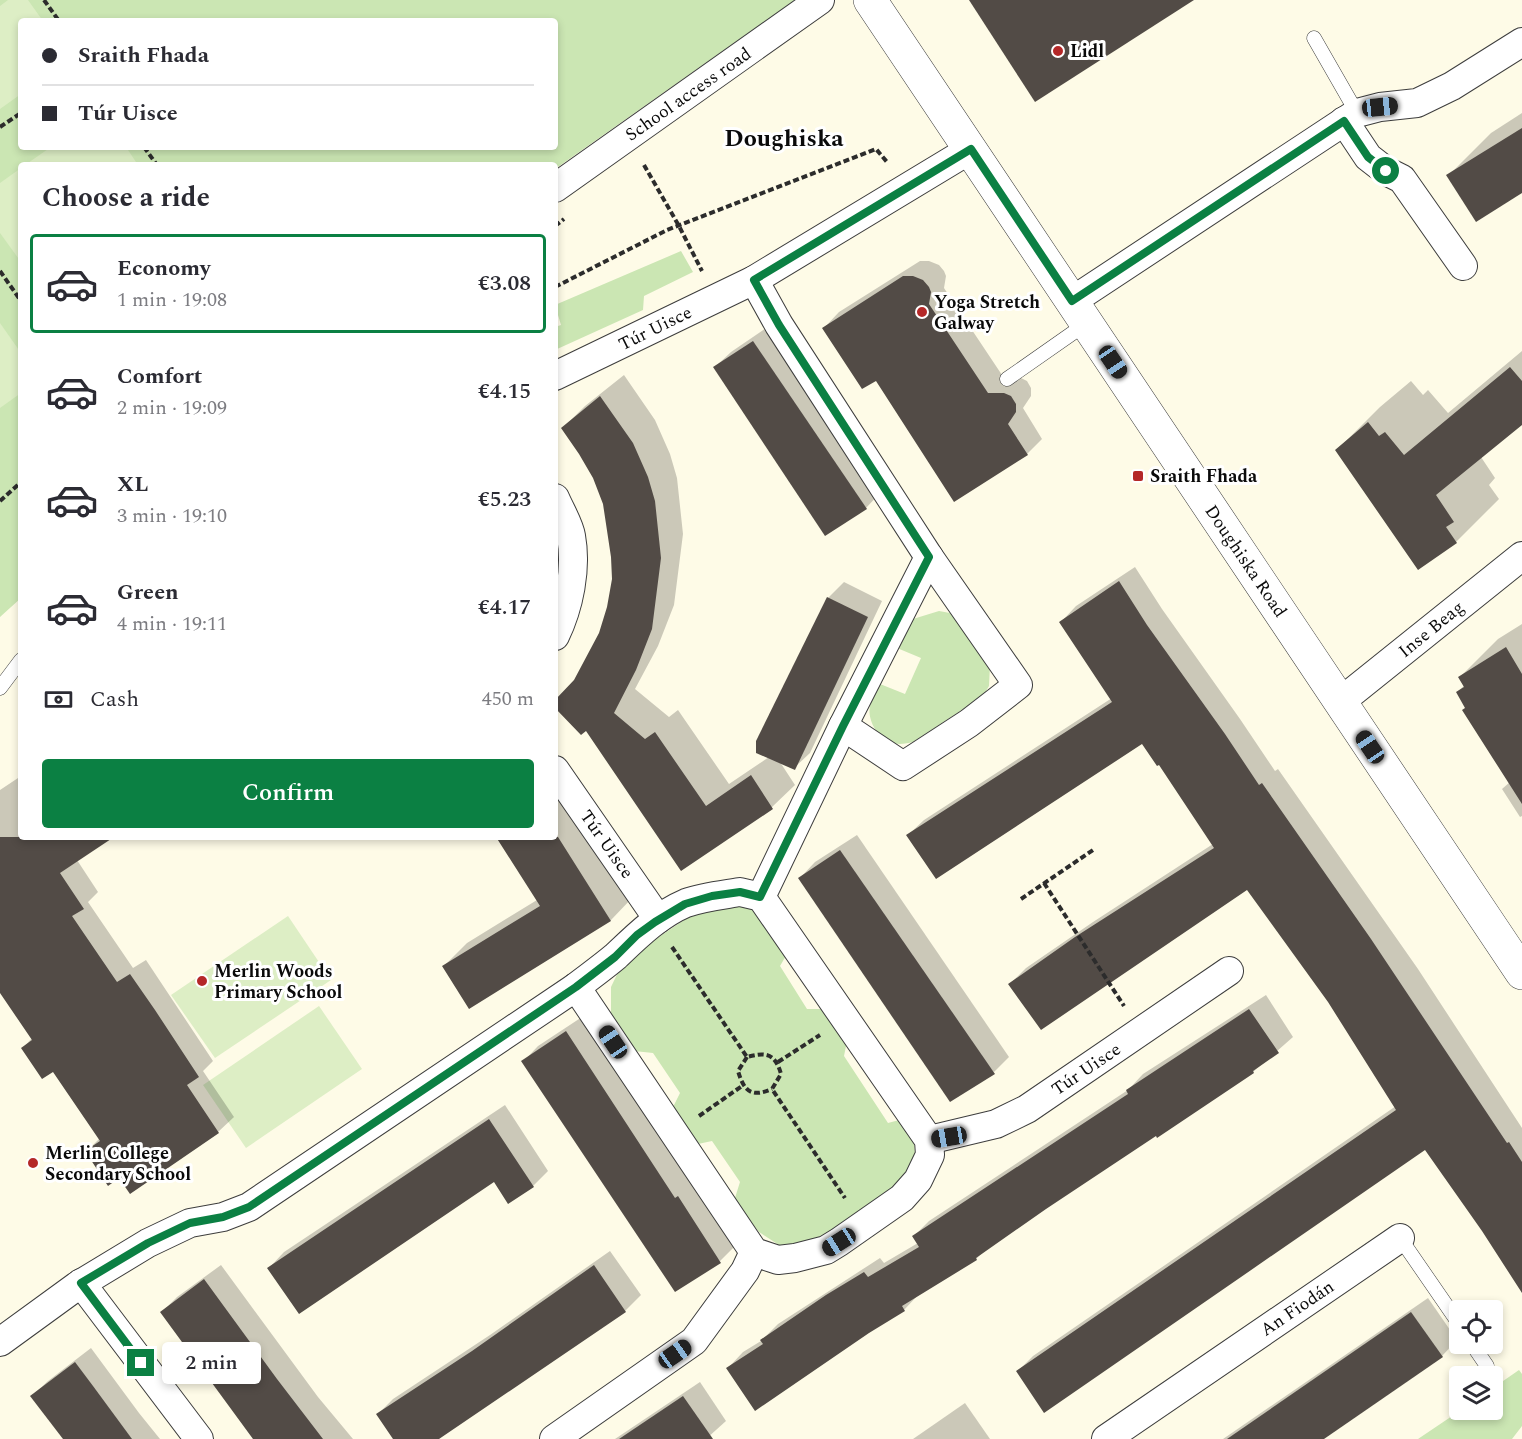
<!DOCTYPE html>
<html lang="en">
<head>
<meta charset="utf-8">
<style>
	body { margin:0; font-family:Spectral,serif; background:#f7f7f7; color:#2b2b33; height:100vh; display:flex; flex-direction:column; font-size:22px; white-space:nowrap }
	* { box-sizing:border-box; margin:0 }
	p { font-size:20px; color:#7c7c81 }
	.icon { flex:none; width:33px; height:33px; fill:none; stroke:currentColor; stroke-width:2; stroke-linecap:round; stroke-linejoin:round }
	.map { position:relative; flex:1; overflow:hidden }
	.details { position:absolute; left:18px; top:162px; width:540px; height:678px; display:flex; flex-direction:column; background:#fff; border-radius:6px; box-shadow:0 3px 9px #0003 }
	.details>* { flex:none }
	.top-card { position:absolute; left:18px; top:18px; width:540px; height:132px; border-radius:6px; box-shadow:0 3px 9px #0003; display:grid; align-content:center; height:132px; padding:0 24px; background:#fff }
	.fabs { position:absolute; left:1449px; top:1300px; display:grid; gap:12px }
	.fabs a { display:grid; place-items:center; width:54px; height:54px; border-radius:6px; background:#fff; box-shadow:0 3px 9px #0003; font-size:30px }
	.end { position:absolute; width:27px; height:27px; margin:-14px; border:8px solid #0b8043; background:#fff; box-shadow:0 0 0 3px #fff }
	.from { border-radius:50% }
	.bubble { position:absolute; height:42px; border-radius:6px; background:#fff; box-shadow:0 3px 9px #0003; font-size:20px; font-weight:600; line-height:42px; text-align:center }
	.car { position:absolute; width:18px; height:36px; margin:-18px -9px; border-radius:8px; box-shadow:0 0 4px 2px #0007; background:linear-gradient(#222 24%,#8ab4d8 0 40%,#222 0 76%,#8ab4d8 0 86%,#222 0) }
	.top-card b { display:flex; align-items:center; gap:21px; height:57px; font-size:22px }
	.top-card b+b { border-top:2px solid #e1e1e2 }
	.top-card i { width:15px; height:15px; background:#2b2b33 }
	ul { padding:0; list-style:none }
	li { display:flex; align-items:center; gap:18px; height:99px; margin:0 12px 9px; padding:0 12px; border:3px solid transparent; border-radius:6px }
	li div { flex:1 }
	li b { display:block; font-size:22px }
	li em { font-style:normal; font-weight:600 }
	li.selected { border-color:#0b8043 }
	li>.icon { width:54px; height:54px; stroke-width:1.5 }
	h2 { padding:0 24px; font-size:27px; line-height:72px }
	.pay { display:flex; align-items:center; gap:15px; height:66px; padding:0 24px; font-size:22px }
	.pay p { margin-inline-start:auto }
	.cta { display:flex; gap:12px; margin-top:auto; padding:12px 24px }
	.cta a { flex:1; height:69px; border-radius:6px; background:#0b8043; color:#fff; font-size:24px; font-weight:600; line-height:69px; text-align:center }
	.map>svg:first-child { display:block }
	.green { fill:#cbe6b3; fill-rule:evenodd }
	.pitch { fill:#ddeec5 }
	.shadow { fill:#0003 }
	.building { fill:#524b46 }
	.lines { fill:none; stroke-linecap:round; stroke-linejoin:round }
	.service-casing { stroke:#3d3d3d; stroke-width:15 }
	.minor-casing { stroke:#3d3d3d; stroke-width:30 }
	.tertiary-casing { stroke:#3d3d3d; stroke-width:34 }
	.path { stroke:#2c2c2c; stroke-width:4; stroke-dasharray:6 3; stroke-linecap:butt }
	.service { stroke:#fff; stroke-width:14 }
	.minor { stroke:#fff; stroke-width:28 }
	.tertiary { stroke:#fff; stroke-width:33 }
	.route { stroke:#0b8043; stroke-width:8 }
	.poi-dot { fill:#b42828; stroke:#fff; stroke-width:2 }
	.labels { text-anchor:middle; stroke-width:6; stroke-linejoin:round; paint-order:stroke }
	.poi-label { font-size:18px; font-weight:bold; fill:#0a0a0a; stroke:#fff; text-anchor:start }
	.street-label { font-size:18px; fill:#0a0a0a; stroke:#fff }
	.district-label { font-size:24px; font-weight:bold; fill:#0a0a0a; stroke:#fff }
</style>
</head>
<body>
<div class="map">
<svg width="1522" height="1439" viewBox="0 0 1522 1439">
	<rect width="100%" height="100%" fill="#fefbe7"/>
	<g class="green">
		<path d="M0,0H795L555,169V165H21V598L0,617ZM21,21H555V147H21Z"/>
		<polygon points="681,251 693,272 644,296 643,310 555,350 555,327 561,325 555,305"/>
		<path d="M939,611L950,613L990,665L989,686L983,696L913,742C906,744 896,745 889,742C877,737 867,719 870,706C871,699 877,691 880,684L905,694L921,658L897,648L913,619Z"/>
		<polygon points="746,901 790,949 780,966 807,1009 826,1009 847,1041 844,1056 888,1123 903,1119 914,1136 915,1155 904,1179 819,1239 802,1246 779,1245 759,1232 734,1201 740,1182 712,1141 698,1144 673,1107 680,1093 653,1053 634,1051 611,1013 611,987 621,966 638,951 687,918 715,905"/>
		<polygon points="1519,1370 1522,1374 1522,1426 1512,1439 1418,1439 1461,1410 1492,1410 1493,1388"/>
	</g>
	<g class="pitch">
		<polygon points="8,0 28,0 43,21 21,21 21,94 0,109 0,6"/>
		<polygon points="51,147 126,147 138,165 25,165"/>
		<polygon points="21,168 21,262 0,233 0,183"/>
		<polygon points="0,323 21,353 21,393 0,408"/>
		<polygon points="288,916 331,980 215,1058 171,995"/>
		<polygon points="319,1006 362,1069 246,1148 203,1085"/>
	</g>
	<g class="shadow">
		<polygon points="1522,113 1522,191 1448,176 1491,133"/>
		<polygon points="920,261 929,261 939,265 944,271 946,276 944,288 1004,378 1021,378 1027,381 1031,388 1031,396 1023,408 1042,439 1027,454 876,379 824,328 839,312"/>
		<polygon points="769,326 881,492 866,508 715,367 731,352"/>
		<polygon points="1522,351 1522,423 1481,457 1495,478 1489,485 1499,499 1456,542 1418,568 1337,450 1380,407 1411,381 1423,395 1428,390 1448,413"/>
		<polygon points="624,375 655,420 670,454 677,478 683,534 674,605 658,646 635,689 669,717 678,710 729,784 769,757 828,598 844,582 882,601 810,753 794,768 780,762 795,785 772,807 682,869 586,729 555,706 555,702 575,681 600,634 608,608 614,579 613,557 604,504 595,477 563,428 585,406"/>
		<polygon points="1135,567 1162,609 1240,719 1275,771 1278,769 1418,969 1522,1128 1522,1271 1425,1148 1018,1371 1033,1356 1396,1106 1329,1001 1248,887 1010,984 1026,968 1093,922 1213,844 1159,763 1142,742 908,835 924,820 1112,698 1061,622 1076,606"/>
		<polygon points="1522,624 1522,816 1520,817 1502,789 1510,782 1457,692 1465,685 1460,677 1498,639"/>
		<polygon points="21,776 21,837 111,837 77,860 98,892 88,902 133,968 146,960 213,1061 203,1071 234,1117 218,1132 130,1192 119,1176 87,1151 100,1138 53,1070 23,1048 32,1038 0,990 0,790"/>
		<polygon points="565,790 633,897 611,920 469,1007 444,966 467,943 537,900 497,837 555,837 555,795"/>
		<polygon points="857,835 1009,1057 994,1072 800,878 815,862"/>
		<polygon points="1266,995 1293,1037 1253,1072 1156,1134 987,1248 976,1259 919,1294 904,1310 728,1368 743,1352 761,1341 778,1324 880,1258 884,1263 918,1243 914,1236 929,1221 1128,1090 1143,1074"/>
		<polygon points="582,1017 691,1184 694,1182 735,1246 720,1261 523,1062 538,1046"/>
		<polygon points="505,1105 548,1171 533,1186 494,1180 269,1268 284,1252"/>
		<polygon points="610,1251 641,1295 625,1311 436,1439 395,1439 378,1414 393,1399 490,1335"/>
		<polygon points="221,1265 318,1397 353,1439 258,1439 162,1312 177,1297"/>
		<polygon points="1428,1298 1457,1340 1442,1356 1320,1439 1223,1439"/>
		<polygon points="91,1348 139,1413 160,1439 65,1439 32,1396 48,1381"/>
		<polygon points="700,1382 726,1421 706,1439 615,1439"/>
		<polygon points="965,1403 990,1439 913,1439"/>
	</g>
	<g class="building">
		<polygon points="969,0 1194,0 1035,102"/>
		<polygon points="1522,128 1522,193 1476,222 1446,175"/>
		<polygon points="903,276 913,276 923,280 929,287 931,292 929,304 988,393 1004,393 1011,396 1016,404 1016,412 1008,424 1028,455 954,502 876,381 862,389 822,328"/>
		<polygon points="753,341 867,509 825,536 713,367"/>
		<polygon points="1510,367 1522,381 1522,425 1436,495 1454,522 1446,527 1457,543 1418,570 1335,450 1368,422 1379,436 1385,432 1404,455"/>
		<polygon points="600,396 633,443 648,477 655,501 661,558 652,629 636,670 614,713 645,739 655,732 706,806 751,775 773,809 681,871 586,731 581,735 555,708 555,700 574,680 599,633 607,607 612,579 611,557 603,504 593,478 579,454 561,428"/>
		<polygon points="1119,581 1147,625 1225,734 1259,785 1262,783 1371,939 1507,1143 1509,1142 1522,1162 1522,1293 1482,1231 1425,1150 1044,1413 1016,1371 1396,1110 1328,1002 1247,890 1041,1030 1008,984 1075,937 1214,848 1159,765 1157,766 1142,744 936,879 906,835 1112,702 1059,622"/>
		<polygon points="827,597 868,617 795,770 756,753 756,741"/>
		<polygon points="1506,647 1522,674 1522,804 1462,710 1465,708 1456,692 1464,687 1458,677"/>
		<polygon points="0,837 114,837 60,873 84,909 72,916 117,982 130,974 155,1010 199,1077 187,1085 219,1133 130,1194 119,1178 108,1186 85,1151 100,1141 53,1072 42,1079 21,1048 32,1040 0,993"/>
		<polygon points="496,837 558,837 611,921 469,1009 442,966 540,906"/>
		<polygon points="840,850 995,1074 950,1102 798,878"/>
		<polygon points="1249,1009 1279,1053 1253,1071 1254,1073 1157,1138 1156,1136 1046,1209 976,1258 977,1260 902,1306 905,1311 869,1333 755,1411 726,1368 763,1344 760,1340 826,1295 864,1272 868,1277 919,1247 912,1236 1128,1094 1126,1090"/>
		<polygon points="566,1031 675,1198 678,1196 721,1263 675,1292 521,1061"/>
		<polygon points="489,1119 534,1187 508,1204 494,1182 299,1314 267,1268"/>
		<polygon points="594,1265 626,1312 439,1439 393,1439 376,1414 472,1351"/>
		<polygon points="204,1279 277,1379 323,1439 253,1439 160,1312"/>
		<polygon points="1411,1312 1443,1357 1324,1439 1227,1439"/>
		<polygon points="75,1362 93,1386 132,1439 63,1439 30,1396"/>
		<polygon points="683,1396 713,1439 619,1439"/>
	</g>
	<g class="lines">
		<defs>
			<g id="service">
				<polyline points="1314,38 1357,113"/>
				<polyline points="1007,379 1087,323"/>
				<polyline points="0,688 21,660"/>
				<polyline points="1400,1238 1460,1325"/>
				<polyline points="1472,1344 1487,1366"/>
			</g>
			<g id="minor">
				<polyline points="1344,121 1368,157 1386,171 1402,179 1463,266"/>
				<polyline points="555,188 820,0"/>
				<polyline points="754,280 779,325 929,557 1018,685 969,723 903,766 843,726"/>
				<polyline points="1072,301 1357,113 1380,107 1417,103 1452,86 1522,42"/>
				<polyline points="555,376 754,280 971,149"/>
				<path d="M555,498C560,510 569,524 571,536C577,569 569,607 555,636"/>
				<polyline points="1340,702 1522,556"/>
				<polyline points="555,770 658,919"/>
				<path d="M740,892L761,897L929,1140L930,1155L918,1180L902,1198L839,1242L826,1250L795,1258L778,1260L754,1252L576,987C589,977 603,967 616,956C637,936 658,915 686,903C703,897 722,895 740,892Z"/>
				<polyline points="761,897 843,726 929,557"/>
				<polyline points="929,1140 996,1124 1027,1109 1229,971"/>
				<polyline points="81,1283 199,1439"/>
				<polyline points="0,1342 77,1286 148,1243 190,1223 223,1217 249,1207 576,987"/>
				<polyline points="554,1439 694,1341 745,1271 754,1252"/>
				<polyline points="1106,1439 1400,1238"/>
			</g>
			<polyline id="tertiary" points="870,0 1522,973"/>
		</defs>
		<use href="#service" class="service-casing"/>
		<use href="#minor" class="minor-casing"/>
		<use href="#tertiary" class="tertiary-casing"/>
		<g class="path">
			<polyline points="44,0 59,21"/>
			<polyline points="0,127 21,113"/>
			<polyline points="144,147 157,165"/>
			<polyline points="644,165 679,226 702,271"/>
			<polyline points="555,226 564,219"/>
			<polyline points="0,271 21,301"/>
			<polyline points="555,287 667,230 876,149 887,162"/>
			<polyline points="0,501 21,482"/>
			<polyline points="1044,883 1124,1006"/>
			<polyline points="1021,899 1093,850"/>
			<path d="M672,947L747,1057C766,1052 775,1053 781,1074L772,1089L845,1198"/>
			<path d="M747,1057L738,1071C744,1091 751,1098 772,1089"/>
			<polyline points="778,1062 820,1035"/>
			<polyline points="699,1116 742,1086"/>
		</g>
		<use href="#service" class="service"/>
		<use href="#minor" class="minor"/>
		<use href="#tertiary" class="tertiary"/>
	</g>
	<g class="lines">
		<polyline class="route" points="141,1363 81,1283 148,1243 190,1223 223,1217 249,1207 576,987 615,957 637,935 655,922 685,904 712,896 740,892 760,897 843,726 929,557 779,325 754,280 971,149 1072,301 1344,121 1368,157 1386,171"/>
	</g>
	<g class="poi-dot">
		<circle cx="1058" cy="51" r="6"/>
		<circle cx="922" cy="312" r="6"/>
		<rect x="1132" y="470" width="12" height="12" rx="3"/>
		<circle cx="202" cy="981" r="6"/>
		<circle cx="33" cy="1163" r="6"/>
	</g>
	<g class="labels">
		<g class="poi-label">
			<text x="1070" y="57">Lidl</text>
			<text x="934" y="308">Yoga Stretch<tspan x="934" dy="21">Galway</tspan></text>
			<text x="1150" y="482">Sraith Fhada</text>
			<text x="214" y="977">Merlin Woods<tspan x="214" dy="21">Primary School</tspan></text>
			<text x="45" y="1159">Merlin College<tspan x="45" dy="21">Secondary School</tspan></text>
		</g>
		<g class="street-label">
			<text transform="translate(688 94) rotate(-35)" y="6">School access road</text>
			<text transform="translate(655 328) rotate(-26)" y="6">Túr Uisce</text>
			<text transform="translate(1246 561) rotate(56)" y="6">Doughiska Road</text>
			<text transform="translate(1431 629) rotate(-39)" y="6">Inse Beag</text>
			<text transform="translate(607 844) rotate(55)" y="6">Túr Uisce</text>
			<text transform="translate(1086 1069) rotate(-34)" y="6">Túr Uisce</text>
			<text transform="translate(1297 1308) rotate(-34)" y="6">An Fiodán</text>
		</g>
		<g class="district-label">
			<text x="784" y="146">Doughiska</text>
		</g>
	</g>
</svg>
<div class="fabs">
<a><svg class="icon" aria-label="locate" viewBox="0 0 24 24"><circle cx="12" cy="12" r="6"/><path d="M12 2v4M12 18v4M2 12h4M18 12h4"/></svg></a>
<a><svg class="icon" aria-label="layers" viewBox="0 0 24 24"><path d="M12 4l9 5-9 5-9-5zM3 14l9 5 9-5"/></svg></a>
</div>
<i class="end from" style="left:1386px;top:171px"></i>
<i class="end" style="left:141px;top:1363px"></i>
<div class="bubble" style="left:162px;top:1342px;width:99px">2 min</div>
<i class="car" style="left:1380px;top:107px;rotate:84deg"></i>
<i class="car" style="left:1113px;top:362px;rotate:146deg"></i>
<i class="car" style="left:1370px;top:747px;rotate:326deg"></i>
<i class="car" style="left:613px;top:1042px;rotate:326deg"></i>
<i class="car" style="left:949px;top:1137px;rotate:260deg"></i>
<i class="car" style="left:839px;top:1242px;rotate:238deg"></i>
<i class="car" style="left:675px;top:1354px;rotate:55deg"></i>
<div class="top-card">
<b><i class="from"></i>Sraith Fhada</b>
<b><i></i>Túr Uisce</b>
</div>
<section class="details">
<h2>Choose a ride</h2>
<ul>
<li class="selected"><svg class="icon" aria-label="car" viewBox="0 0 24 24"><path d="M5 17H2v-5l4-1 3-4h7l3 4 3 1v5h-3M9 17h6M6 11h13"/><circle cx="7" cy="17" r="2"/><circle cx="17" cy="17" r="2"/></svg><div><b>Economy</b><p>1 min · 19:08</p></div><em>€3.08</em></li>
<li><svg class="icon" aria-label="car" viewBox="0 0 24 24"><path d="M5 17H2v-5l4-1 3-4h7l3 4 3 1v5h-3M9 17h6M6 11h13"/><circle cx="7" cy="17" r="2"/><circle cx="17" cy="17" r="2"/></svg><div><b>Comfort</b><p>2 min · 19:09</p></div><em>€4.15</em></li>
<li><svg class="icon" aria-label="car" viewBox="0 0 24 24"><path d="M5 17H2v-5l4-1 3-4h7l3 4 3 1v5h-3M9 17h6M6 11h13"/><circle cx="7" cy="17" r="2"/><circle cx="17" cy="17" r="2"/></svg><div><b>XL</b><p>3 min · 19:10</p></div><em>€5.23</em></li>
<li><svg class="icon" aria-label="car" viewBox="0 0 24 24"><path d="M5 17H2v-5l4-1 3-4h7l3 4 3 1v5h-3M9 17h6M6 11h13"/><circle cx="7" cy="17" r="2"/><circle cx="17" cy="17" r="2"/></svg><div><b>Green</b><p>4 min · 19:11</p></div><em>€4.17</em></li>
</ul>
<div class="pay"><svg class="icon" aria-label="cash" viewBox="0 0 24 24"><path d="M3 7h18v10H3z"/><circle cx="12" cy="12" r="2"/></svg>Cash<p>450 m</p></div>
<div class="cta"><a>Confirm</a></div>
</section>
</div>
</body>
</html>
